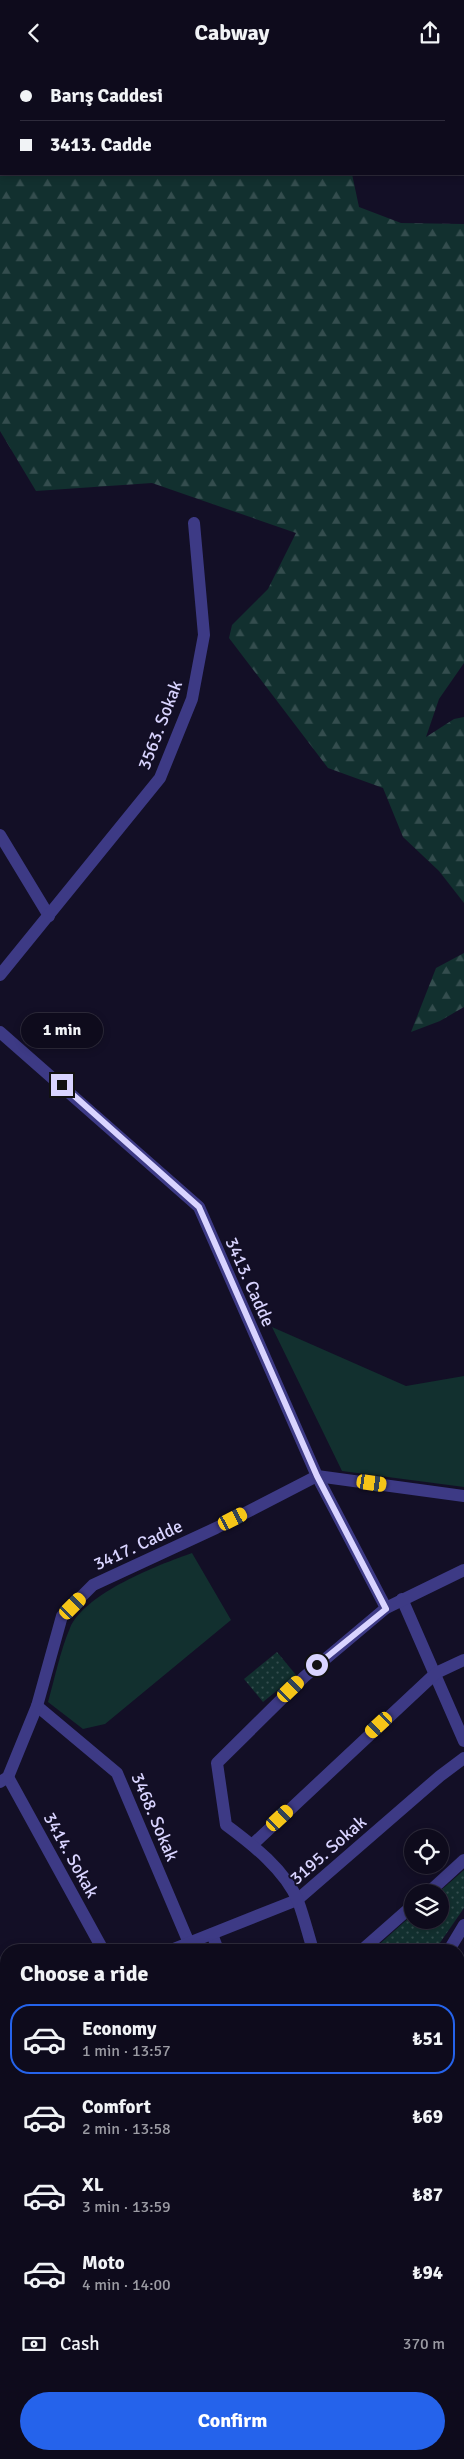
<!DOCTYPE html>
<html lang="en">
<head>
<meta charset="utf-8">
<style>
	body { margin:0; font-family:Signika,sans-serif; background:#171425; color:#f1f3f6; height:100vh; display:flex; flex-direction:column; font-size:19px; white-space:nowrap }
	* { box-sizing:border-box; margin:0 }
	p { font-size:16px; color:#9b9ba3 }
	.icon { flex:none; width:28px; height:28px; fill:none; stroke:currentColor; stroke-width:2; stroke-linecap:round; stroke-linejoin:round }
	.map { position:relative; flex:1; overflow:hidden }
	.drawer { position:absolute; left:0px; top:1879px; width:465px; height:516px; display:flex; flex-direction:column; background:#0e0b1c; border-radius:20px 20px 0 0; box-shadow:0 2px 8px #0003,0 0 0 1px #2e2b3b }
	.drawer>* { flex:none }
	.top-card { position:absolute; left:0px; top:0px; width:465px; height:110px; box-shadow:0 2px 8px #0003,0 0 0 1px #2e2b3b; display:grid; align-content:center; height:110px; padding:0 20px; background:#0e0b1c }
	.tools { position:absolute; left:404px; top:1764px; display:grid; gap:10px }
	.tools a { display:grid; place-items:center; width:45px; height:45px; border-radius:50%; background:#0e0b1c; box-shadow:0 2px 8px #0003,0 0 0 1px #2e2b3b; font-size:25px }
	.end { position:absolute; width:22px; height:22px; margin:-11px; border:6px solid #d9d4ff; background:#111; box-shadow:0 0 0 2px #111 }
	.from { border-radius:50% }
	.bubble { position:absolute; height:35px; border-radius:18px; background:#0e0b1c; box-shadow:0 2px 8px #0003,0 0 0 1px #2e2b3b; font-size:16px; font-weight:800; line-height:35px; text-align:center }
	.car { position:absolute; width:15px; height:30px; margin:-15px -8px; border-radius:6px; box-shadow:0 0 4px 1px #0007; background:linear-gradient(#f5c518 24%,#345 0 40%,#f5c518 0 76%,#345 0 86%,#f5c518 0) }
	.top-card b { display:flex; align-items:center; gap:18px; height:48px; font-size:19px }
	.top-card b+b { border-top:1px solid #2e2b3b }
	.top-card i { width:12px; height:12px; background:#f1f3f6 }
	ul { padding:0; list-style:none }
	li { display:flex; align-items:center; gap:15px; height:70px; margin:0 10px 8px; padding:0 10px; border:2px solid transparent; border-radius:20px }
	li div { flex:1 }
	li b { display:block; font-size:19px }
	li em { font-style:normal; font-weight:800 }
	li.active { border-color:#2563eb }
	li>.icon { width:45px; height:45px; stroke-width:1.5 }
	h2 { padding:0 20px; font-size:22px; line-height:60px }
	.pay { display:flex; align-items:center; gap:12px; height:55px; padding:0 20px; font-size:19px }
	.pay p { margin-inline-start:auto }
	.primary-button { display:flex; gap:10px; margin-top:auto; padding:10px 20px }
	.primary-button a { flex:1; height:58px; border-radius:30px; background:#2563eb; color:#fff; font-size:20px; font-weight:800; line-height:58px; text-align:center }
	header { display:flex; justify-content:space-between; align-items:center; height:65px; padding:0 20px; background:#0e0b1c; font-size:22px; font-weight:800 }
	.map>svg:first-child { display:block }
	.grass { fill:#12302f }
	.forest { fill:url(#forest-firs) }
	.park { fill:url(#park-dots) }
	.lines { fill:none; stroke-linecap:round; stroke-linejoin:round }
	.minor { stroke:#3d3a85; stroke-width:12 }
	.tertiary { stroke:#3d3a85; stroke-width:12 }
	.route { stroke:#d9d4ff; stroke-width:6 }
	.labels { text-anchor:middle; stroke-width:4; stroke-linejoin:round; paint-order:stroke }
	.street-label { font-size:18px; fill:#d9d4ff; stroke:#130f26 }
</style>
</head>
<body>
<header><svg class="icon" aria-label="back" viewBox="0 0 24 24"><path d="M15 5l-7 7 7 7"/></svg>Cabway<svg class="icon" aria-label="share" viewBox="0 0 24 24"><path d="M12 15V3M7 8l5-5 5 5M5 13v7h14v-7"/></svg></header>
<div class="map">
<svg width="464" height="2394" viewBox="0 0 464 2394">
	<defs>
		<pattern id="forest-firs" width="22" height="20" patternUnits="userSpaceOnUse" patternTransform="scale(1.25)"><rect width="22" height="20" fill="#12302f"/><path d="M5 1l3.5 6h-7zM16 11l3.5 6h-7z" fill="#344d4e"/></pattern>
		<pattern id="park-dots" width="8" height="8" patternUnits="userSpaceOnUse" patternTransform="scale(1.25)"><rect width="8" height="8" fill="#12302f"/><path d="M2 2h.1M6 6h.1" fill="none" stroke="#344d4e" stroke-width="1.8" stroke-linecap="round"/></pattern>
	</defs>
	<rect width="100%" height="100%" fill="#130f26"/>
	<g class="grass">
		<polygon points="272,1262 406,1321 464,1311 464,1422 342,1406"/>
		<path d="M192,1488L231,1555L105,1659L83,1664L48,1637C55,1613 60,1586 70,1563C85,1528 158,1500 192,1488Z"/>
	</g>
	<g class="forest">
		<polygon points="0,0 220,1 1,1 1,109 352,109 359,142 401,158 464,159 464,598 439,634 426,672 454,654 464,652 464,838 439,806 403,772 383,723 328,703 229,573 232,560 268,524 296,468 152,418 36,426 0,366"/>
		<polygon points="464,885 464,942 440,956 411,967 436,903 464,888"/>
	</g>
	<g class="park">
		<polygon points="277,1587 296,1610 263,1637 244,1614"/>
		<polygon points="464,1805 464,1843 435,1885 373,1885 412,1850 412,1855 440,1855 439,1827"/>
	</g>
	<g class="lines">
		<g class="minor">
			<polyline points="0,770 49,851"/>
			<polyline points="0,910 160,713 192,634 204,570 194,458"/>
			<polyline points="317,1411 464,1431"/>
			<polyline points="402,1534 464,1676"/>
			<polyline points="37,1641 117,1708 189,1878"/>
			<polyline points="8,1712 103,1885"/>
			<polyline points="252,1780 436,1608 464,1595"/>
			<polyline points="428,1828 464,1795"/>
			<polyline points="212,1869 218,1885"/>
			<polyline points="171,1885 297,1835 440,1711 464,1693"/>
			<polyline points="362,1885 412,1841"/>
			<polyline points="449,1885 464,1860"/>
			<polyline points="0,2048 6,2049"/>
			<polyline points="459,2160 464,2157"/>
			<polyline points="459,2185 464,2185"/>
			<polyline points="0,2187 6,2176"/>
			<polyline points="459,2361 464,2360"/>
			<polyline points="263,2389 264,2394"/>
			<polyline points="402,2389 403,2394"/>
		</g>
		<g class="tertiary">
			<polyline points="0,967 199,1142 317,1411 386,1543"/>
			<polyline points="0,1717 8,1712 37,1641 62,1551 93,1520 216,1463 317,1411"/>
			<path d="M313,1885C308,1869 304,1852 298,1836C285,1805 253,1780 226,1760L217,1698L304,1612L386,1543L464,1505"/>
			<polyline points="0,1913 6,1914"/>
			<polyline points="459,2001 464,2001"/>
			<polyline points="0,2206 6,2207"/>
			<polyline points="0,2234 6,2238"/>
			<polyline points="459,2245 464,2245"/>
			<polyline points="109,2389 109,2394"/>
		</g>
	</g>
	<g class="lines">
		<polyline class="route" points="62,1020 199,1142 317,1411 386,1544 317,1600"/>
	</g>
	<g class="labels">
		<g class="street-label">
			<text transform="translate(160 660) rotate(-69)" y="6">3563. Sokak</text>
			<text transform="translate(250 1217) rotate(66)" y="6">3413. Cadde</text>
			<text transform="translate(138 1480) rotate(-25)" y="6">3417. Cadde</text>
			<text transform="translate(155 1752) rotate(67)" y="6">3468. Sokak</text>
			<text transform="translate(328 1785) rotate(-41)" y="6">3195. Sokak</text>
			<text transform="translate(71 1790) rotate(61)" y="6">3414. Sokak</text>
		</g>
	</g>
</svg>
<div class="tools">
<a><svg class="icon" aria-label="locate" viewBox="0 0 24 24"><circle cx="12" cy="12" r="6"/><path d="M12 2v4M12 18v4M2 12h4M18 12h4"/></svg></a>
<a><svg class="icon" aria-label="layers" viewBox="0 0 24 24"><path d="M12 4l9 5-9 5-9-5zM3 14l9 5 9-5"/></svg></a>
</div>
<i class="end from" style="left:317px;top:1600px"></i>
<i class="end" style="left:62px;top:1020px"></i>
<div class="bubble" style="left:21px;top:948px;width:82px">1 min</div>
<i class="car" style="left:372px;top:1418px;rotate:98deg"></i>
<i class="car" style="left:233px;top:1454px;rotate:63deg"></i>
<i class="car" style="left:73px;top:1541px;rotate:45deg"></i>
<i class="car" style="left:291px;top:1624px;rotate:46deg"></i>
<i class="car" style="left:379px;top:1660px;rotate:227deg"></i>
<i class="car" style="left:280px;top:1753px;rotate:47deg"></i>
<div class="top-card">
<b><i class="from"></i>Barış Caddesi</b>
<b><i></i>3413. Cadde</b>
</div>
<section class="drawer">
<h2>Choose a ride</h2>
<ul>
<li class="active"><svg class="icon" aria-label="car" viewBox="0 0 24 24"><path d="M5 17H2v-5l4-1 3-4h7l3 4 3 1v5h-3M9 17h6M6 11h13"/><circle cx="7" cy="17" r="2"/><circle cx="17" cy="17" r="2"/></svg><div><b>Economy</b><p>1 min · 13:57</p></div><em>₺51</em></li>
<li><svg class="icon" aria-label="car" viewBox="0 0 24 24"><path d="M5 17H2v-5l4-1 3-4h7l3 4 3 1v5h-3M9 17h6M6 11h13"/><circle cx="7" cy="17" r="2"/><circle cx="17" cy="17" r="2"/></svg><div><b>Comfort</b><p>2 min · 13:58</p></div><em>₺69</em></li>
<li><svg class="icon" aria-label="car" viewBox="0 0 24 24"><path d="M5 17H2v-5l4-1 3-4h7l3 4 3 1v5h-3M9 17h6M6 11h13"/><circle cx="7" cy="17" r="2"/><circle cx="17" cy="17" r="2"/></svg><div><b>XL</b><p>3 min · 13:59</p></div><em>₺87</em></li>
<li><svg class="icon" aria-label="car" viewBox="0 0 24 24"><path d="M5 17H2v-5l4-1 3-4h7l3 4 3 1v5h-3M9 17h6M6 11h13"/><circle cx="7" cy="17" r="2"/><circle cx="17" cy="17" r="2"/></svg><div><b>Moto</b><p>4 min · 14:00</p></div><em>₺94</em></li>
</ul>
<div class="pay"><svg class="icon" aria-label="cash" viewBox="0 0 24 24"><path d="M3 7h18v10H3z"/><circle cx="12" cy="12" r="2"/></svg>Cash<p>370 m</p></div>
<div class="primary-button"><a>Confirm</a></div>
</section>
</div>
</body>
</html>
